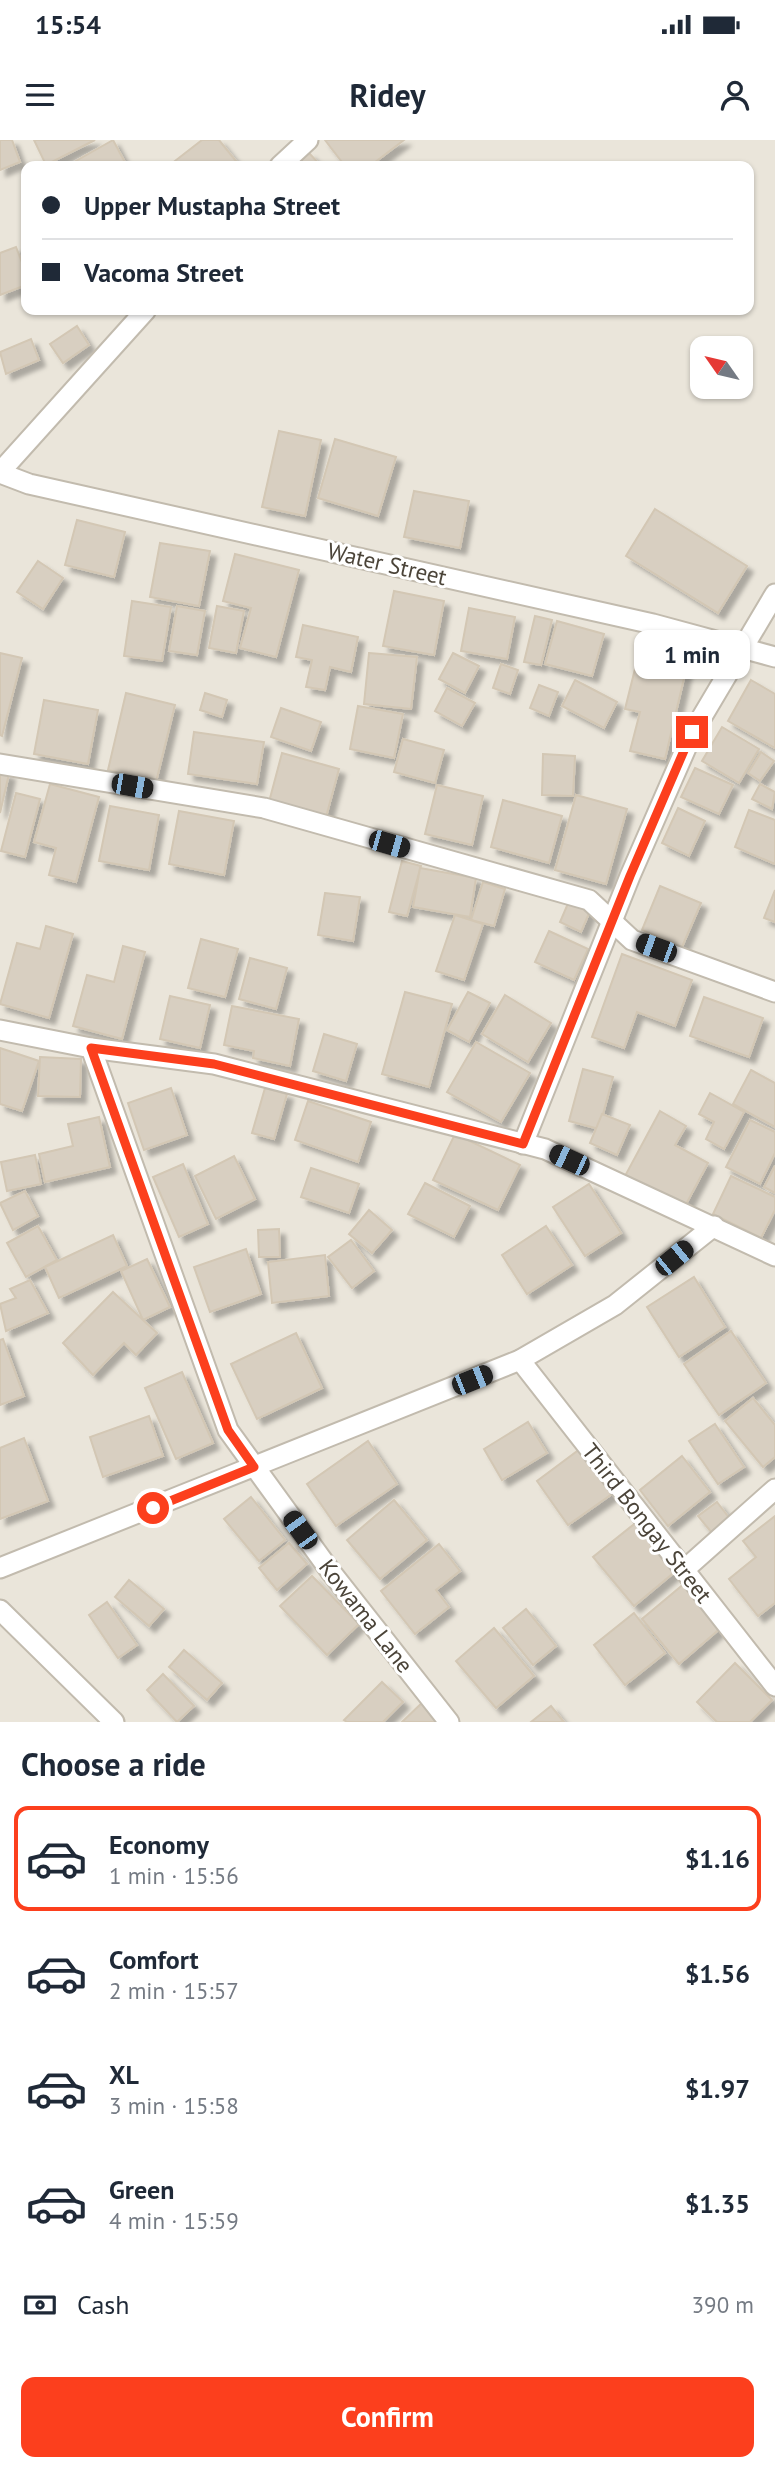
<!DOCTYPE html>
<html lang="en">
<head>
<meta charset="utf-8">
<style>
	body { margin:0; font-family:"PT Sans",sans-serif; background:#f2f2f3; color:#1f2937; height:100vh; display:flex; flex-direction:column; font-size:26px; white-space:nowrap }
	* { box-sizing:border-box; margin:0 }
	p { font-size:23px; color:#747a83 }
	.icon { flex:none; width:38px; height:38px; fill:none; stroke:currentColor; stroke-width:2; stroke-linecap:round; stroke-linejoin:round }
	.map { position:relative; height:1582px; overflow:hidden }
	.details { display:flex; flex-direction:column; background:#fff; flex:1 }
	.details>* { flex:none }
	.guide { position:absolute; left:21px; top:21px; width:733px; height:154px; border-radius:14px; box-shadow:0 2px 5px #0004; display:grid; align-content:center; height:154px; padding:0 21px; background:#fff }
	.needle { width:46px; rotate:304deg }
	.controls { position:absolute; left:690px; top:196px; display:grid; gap:14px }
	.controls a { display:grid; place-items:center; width:63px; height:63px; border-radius:14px; background:#fff; box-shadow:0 2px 5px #0004; font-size:35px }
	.end { position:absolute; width:32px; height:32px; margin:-16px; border:9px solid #fc3f1d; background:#fff; box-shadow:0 0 0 4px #fff }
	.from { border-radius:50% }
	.bubble { position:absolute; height:49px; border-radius:14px; background:#fff; box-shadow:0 2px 5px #0004; font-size:23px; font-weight:800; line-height:49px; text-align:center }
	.car { position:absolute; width:21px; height:42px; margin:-21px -10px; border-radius:9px; box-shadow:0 0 5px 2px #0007; background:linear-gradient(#222 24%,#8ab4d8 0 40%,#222 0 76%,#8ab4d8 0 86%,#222 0) }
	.guide b { display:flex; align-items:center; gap:24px; height:66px; font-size:26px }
	.guide b+b { border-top:2px solid #e0e1e3 }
	.guide i { width:18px; height:18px; background:#1f2937 }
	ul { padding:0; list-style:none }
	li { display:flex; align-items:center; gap:21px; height:105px; margin:0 14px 10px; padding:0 7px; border:4px solid transparent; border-radius:14px }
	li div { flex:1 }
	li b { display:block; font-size:26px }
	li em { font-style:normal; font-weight:800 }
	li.active { border-color:#fc3f1d }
	li>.icon { width:63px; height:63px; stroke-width:1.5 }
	h2 { padding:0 21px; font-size:32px; line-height:84px }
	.pay { display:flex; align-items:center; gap:18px; height:77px; padding:0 21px; font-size:26px }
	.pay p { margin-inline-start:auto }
	.action { display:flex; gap:14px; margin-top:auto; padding:14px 21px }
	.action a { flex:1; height:80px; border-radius:14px; background:#fc3f1d; color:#fff; font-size:28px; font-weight:800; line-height:80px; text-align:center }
	.status { display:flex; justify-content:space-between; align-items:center; height:49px; padding:0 35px; background:#fff; direction:ltr }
	.status svg { height:19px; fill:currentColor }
	header { display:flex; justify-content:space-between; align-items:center; height:91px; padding:0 21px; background:#fff; font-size:32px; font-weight:800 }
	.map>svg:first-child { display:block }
	.residential { fill:#eae5da; fill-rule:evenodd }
	.building { fill:#d8cfc1; stroke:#d3c7b4; stroke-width:2; filter:url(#shadow) }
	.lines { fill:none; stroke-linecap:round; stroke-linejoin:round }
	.minor-casing { stroke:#c2bbae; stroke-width:23 }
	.minor { stroke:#fff; stroke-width:19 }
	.route { stroke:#fc3f1d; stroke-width:9 }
	.labels { text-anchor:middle; stroke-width:6; stroke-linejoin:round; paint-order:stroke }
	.street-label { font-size:23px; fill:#4b4439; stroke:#fff }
</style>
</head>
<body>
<div class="status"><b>15:54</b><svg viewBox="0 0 49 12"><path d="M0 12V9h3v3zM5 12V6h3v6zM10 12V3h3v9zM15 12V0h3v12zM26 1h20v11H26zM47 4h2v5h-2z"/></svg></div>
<header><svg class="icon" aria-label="menu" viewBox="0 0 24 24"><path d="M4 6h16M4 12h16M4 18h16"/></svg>Ridey<svg class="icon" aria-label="person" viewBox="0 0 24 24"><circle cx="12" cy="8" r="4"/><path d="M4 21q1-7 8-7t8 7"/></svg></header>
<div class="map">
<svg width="775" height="1582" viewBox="0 0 775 1582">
	<defs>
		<filter id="shadow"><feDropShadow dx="6" dy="6" stdDeviation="2" flood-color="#0004"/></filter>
	</defs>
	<rect width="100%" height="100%" fill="#f6f3ec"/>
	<path class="residential" d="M0,0H775V1582H0ZM26,26H749V170H26ZM702,208H740V247H702Z"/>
	<g class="building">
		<polygon points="0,0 12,0 20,22 0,30"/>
		<polygon points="34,0 95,0 46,25"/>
		<polygon points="113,0 127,26 67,26"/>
		<polygon points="202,0 219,0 240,26 173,26 171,24"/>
		<polygon points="325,0 404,0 370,26 345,26"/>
		<polygon points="309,13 321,26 294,26"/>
		<polygon points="16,107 26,133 26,145 0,155 0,113"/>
		<polygon points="77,186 89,205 63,223 50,204"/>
		<polygon points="31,199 39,220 6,234 0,212"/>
		<polygon points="279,291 321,300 305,376 262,367"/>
		<polygon points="335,299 396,317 378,376 318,358"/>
		<polygon points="414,351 469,361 460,408 404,397"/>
		<polygon points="655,369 747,426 718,473 626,416"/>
		<polygon points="77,380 125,392 114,437 65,425"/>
		<polygon points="160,403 210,411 199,466 150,457"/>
		<polygon points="235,414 299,430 276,517 240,508 251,468 223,461"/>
		<polygon points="38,421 63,438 43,469 17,452"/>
		<polygon points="394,451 444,461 434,515 383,506"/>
		<polygon points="132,461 171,467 162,521 124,516"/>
		<polygon points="177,466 205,471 197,515 169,511"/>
		<polygon points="217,466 244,471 236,513 209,508"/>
		<polygon points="469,468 515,477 507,519 461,511"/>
		<polygon points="535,476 552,480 541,525 524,522"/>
		<polygon points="557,481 604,494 592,536 545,524"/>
		<polygon points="303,485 358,497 351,532 330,527 325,550 306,547 312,520 296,517"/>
		<polygon points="641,505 689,517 665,619 630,611 640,572 625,569"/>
		<polygon points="0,513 22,518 2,596 0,595"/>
		<polygon points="369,513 417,517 411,569 364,564"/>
		<polygon points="453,513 479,526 465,553 439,539"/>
		<polygon points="501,524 518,530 510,554 493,548"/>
		<polygon points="575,540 617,562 604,588 562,566"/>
		<polygon points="751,540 775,554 775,608 728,581"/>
		<polygon points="539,545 558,552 549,576 530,568"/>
		<polygon points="447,548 475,563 462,586 435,571"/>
		<polygon points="126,553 175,565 156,642 108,630"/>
		<polygon points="205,553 227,560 222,577 200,570"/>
		<polygon points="44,560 98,570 88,624 34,614"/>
		<polygon points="358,566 403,574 394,618 350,609"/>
		<polygon points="281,568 321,582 311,611 271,597"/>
		<polygon points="722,587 759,609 739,643 702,621"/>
		<polygon points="194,592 264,602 257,644 188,634"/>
		<polygon points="403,599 444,610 435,643 394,632"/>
		<polygon points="761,612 774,621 760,641 748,633"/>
		<polygon points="282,613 339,629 326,677 269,662"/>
		<polygon points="543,614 575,616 573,656 542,655"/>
		<polygon points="695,628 733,645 719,674 681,657"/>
		<polygon points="0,632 9,634 0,673"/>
		<polygon points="50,644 99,657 76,742 49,735 56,708 34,702"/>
		<polygon points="760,644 775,652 772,669 752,659"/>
		<polygon points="437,645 483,656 472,705 425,694"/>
		<polygon points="16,653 40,659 25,717 1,711"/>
		<polygon points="576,655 627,669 606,744 555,730"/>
		<polygon points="503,660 562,676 549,723 491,707"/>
		<polygon points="110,666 159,675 149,730 99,721"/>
		<polygon points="678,668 705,681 689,716 662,703"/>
		<polygon points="749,670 775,680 775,724 735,707"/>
		<polygon points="179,671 234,681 224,735 169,724"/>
		<polygon points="402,721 421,726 407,776 389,772"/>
		<polygon points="420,728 476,738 470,777 413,767"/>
		<polygon points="483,742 505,749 494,786 471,780"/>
		<polygon points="660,746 701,763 682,807 642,790"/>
		<polygon points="775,750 775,782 764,778"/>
		<polygon points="325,753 360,757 353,801 318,795"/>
		<polygon points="569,761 590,771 581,792 560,782"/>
		<polygon points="455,775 483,784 464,840 436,831"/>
		<polygon points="46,786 73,794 49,878 0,864 17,803 40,809"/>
		<polygon points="549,791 588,809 574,840 535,822"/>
		<polygon points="201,799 238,809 225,857 188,848"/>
		<polygon points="123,806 145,812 122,899 73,886 87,835 114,842"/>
		<polygon points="622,814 692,840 675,886 637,872 624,908 592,897"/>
		<polygon points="250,818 287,828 276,869 239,859"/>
		<polygon points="405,852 452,864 429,947 382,934"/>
		<polygon points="468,852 490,863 469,902 447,890"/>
		<polygon points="505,855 551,883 528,922 482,894"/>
		<polygon points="170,856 210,865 200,908 160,899"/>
		<polygon points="704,857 763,878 749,917 690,896"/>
		<polygon points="232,866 299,879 290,926 253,918 254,911 224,905"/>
		<polygon points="324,894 357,904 346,941 313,931"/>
		<polygon points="476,902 530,933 501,982 447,952"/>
		<polygon points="0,908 39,921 22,971 0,964"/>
		<polygon points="40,917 81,919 80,957 38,956"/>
		<polygon points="583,929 613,937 599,989 569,981"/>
		<polygon points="751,930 775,943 775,987 733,964"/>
		<polygon points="171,948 187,995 144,1010 128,963"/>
		<polygon points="265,948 287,954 274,999 252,993"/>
		<polygon points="710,953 744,972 724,1009 706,999 714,982 699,974"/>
		<polygon points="308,961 371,982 358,1022 295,1000"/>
		<polygon points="660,971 686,986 675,1005 708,1023 684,1068 625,1036"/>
		<polygon points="602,974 630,985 617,1015 590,1003"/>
		<polygon points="99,977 110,1027 45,1042 39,1014 73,1006 68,984"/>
		<polygon points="750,980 775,992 775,1013 760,1044 726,1027"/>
		<polygon points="455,994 520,1025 498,1070 433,1040"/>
		<polygon points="35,1015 41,1044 7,1051 1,1022"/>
		<polygon points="234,1016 255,1059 216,1079 195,1036"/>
		<polygon points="183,1024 208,1084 179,1097 153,1037"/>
		<polygon points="775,1026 775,1053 764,1047"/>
		<polygon points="311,1028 359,1044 349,1073 301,1057"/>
		<polygon points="731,1036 775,1057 775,1070 761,1098 713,1074"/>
		<polygon points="425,1043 470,1066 454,1097 408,1074"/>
		<polygon points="589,1044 621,1093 585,1116 553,1067"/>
		<polygon points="25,1051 38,1076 13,1090 0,1063"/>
		<polygon points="369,1070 392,1090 372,1113 349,1094"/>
		<polygon points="38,1086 57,1120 26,1137 7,1103"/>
		<polygon points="546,1086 572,1125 527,1154 502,1115"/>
		<polygon points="279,1089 280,1117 259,1117 258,1090"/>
		<polygon points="113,1095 127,1126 59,1158 45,1127"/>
		<polygon points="351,1100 374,1131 352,1148 328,1117"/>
		<polygon points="246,1109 261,1154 210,1172 194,1127"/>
		<polygon points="325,1115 329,1156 272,1163 268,1122"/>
		<polygon points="147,1119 170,1167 143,1180 121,1131"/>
		<polygon points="694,1137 725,1187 679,1217 647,1167"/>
		<polygon points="30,1140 48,1173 6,1191 0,1164 16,1158 10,1149"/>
		<polygon points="113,1152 157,1193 136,1215 124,1203 93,1235 63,1203"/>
		<polygon points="731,1191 766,1243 719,1275 684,1224"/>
		<polygon points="296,1193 322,1248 257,1279 231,1224"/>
		<polygon points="3,1199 24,1256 0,1265 0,1200"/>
		<polygon points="182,1232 213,1303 176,1319 145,1248"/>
		<polygon points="753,1258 775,1285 775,1317 763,1327 725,1281"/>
		<polygon points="149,1276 163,1316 103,1337 90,1297"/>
		<polygon points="528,1282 547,1313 502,1340 484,1309"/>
		<polygon points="715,1284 744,1327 718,1344 689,1301"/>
		<polygon points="24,1298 48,1361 0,1379 0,1308"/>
		<polygon points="368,1301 397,1344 336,1386 307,1344"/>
		<polygon points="580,1309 612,1354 568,1385 537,1341"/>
		<polygon points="682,1316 710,1352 668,1386 640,1350"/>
		<polygon points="251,1357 285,1400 259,1421 224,1379"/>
		<polygon points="394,1360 427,1400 380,1439 347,1400"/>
		<polygon points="717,1362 730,1379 712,1393 698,1376"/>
		<polygon points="775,1376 775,1463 758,1476 729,1439 756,1417 743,1401"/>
		<polygon points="638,1381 677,1430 634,1466 593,1417"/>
		<polygon points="289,1403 307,1424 277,1450 259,1428"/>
		<polygon points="439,1404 460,1431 436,1450 449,1467 415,1494 381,1451"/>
		<polygon points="312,1436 359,1484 327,1515 280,1466"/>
		<polygon points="129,1440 164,1469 149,1486 115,1457"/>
		<polygon points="685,1443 722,1487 679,1524 642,1479"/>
		<polygon points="107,1462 137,1505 118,1518 89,1475"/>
		<polygon points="526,1469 556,1506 533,1525 503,1488"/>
		<polygon points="634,1473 665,1513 625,1545 594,1505"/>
		<polygon points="494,1488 534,1536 496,1568 456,1521"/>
		<polygon points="184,1510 222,1543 207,1560 169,1527"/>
		<polygon points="735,1523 772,1560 750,1582 717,1582 697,1562"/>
		<polygon points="163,1534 194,1566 177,1582 147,1550"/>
		<polygon points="382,1542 403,1562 383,1582 347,1582 344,1580"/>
		<polygon points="426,1559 448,1582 402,1582"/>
		<polygon points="551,1566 564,1582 531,1582"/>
	</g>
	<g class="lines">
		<defs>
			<g id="minor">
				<polyline points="280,26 308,0"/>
				<polyline points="1,331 146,170"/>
				<polyline points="0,333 29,344 653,484 775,517"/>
				<polyline points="0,624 264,668 589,760 632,800 775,852"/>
				<polyline points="0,890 91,908 214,924 545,1009 775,1116"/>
				<polyline points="91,908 228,1290 331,1432 449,1582"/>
				<polyline points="523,1004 630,736 693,592 775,454"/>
				<polyline points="520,1220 775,1546"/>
				<polyline points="0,1428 520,1220 615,1165 714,1086"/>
				<polyline points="684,1430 775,1349"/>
				<polyline points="0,1470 114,1582"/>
			</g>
		</defs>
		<use href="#minor" class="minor-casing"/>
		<use href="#minor" class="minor"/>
	</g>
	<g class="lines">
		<polyline class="route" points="153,1368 254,1327 228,1290 91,908 214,924 523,1004 630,736 692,592"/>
	</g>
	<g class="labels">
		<g class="street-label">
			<text transform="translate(387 424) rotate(13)" y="8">Water Street</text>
			<text transform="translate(647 1383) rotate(52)" y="8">Third Bongay Street</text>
			<text transform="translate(366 1476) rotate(52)" y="8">Kowama Lane</text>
		</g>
	</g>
</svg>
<div class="controls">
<a><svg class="needle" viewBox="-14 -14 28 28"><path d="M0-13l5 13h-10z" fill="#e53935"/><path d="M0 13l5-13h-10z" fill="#747a83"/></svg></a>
</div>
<i class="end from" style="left:153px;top:1368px"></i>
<i class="end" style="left:692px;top:592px"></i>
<div class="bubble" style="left:634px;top:490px;width:116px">1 min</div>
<i class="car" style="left:132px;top:646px;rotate:100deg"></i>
<i class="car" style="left:389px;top:704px;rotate:106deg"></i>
<i class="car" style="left:656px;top:808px;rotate:290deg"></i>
<i class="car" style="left:569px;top:1020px;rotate:295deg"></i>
<i class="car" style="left:674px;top:1118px;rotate:51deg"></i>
<i class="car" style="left:472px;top:1240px;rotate:68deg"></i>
<i class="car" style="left:300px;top:1390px;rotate:324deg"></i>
<div class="guide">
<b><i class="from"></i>Upper Mustapha Street</b>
<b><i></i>Vacoma Street</b>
</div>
</div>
<section class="details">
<h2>Choose a ride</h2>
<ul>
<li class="active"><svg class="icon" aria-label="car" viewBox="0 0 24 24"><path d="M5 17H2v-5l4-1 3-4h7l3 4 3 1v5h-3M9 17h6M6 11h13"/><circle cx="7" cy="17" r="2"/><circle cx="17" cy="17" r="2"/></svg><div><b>Economy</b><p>1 min · 15:56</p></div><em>$1.16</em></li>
<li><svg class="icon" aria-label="car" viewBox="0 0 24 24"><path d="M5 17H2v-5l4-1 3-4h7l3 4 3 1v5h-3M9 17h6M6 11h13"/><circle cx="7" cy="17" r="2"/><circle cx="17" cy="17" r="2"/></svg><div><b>Comfort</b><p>2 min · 15:57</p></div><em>$1.56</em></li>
<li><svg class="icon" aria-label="car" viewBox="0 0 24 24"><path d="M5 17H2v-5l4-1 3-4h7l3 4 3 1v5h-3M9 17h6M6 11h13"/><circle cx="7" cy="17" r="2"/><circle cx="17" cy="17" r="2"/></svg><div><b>XL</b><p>3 min · 15:58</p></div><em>$1.97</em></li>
<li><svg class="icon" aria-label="car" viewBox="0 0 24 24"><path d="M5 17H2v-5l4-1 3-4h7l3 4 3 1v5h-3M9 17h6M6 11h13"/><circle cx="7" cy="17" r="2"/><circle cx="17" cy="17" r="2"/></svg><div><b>Green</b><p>4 min · 15:59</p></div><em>$1.35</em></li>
</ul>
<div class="pay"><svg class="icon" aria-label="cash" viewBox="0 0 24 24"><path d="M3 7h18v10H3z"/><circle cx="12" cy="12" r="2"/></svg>Cash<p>390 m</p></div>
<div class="action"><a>Confirm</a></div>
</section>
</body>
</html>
